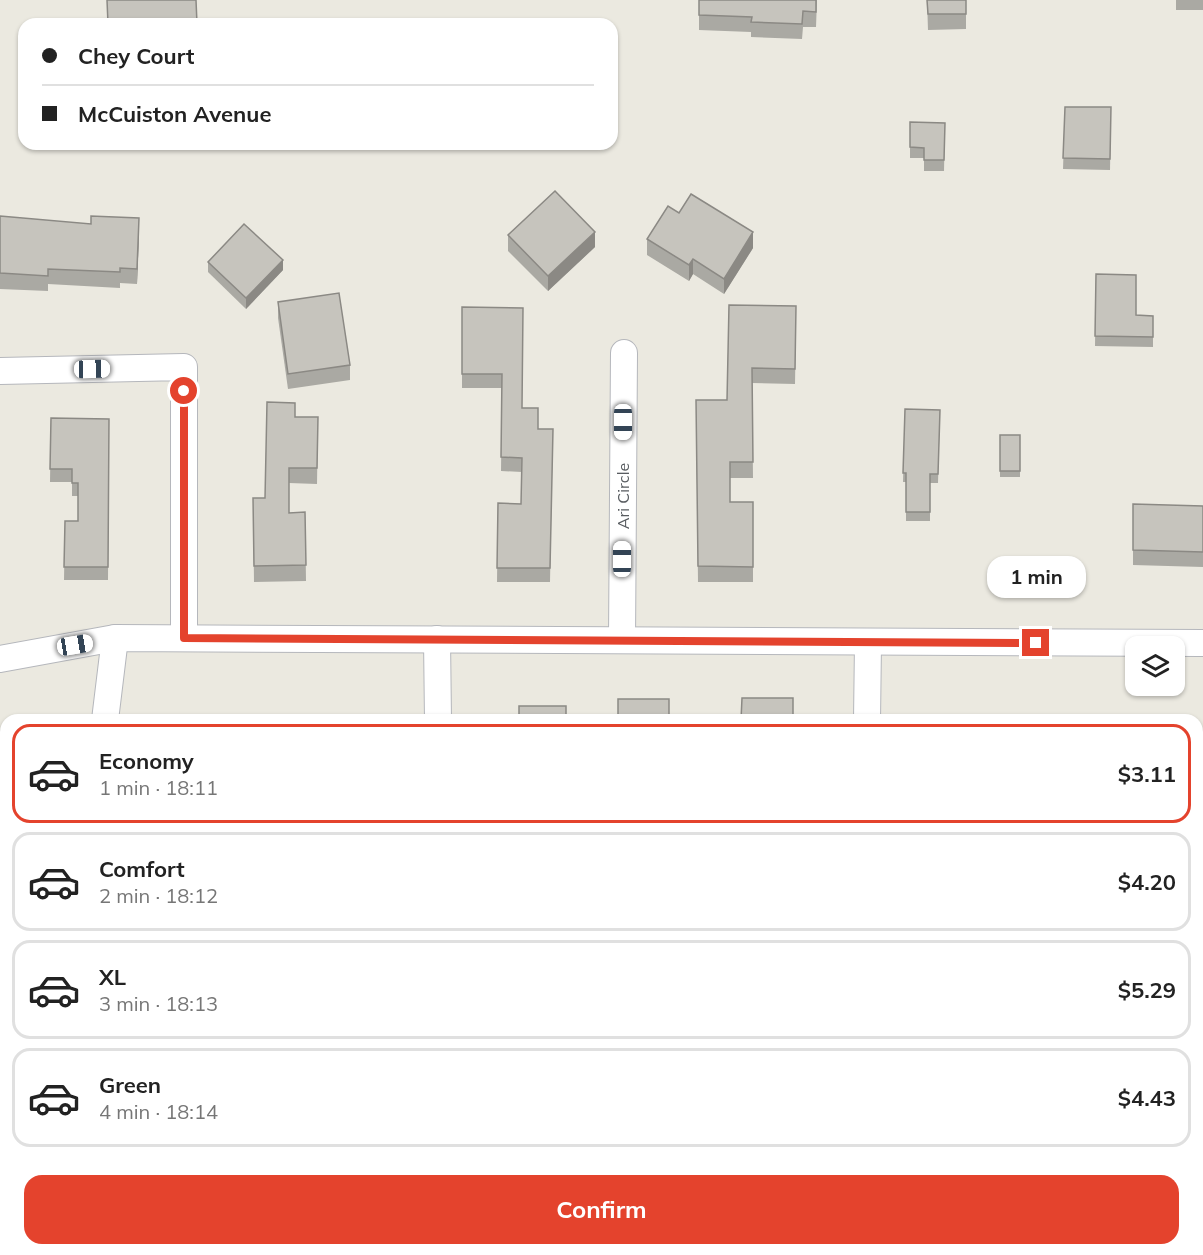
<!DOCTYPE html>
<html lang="en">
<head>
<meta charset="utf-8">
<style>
	body { margin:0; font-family:Mulish,sans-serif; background:#f2f2f2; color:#222; height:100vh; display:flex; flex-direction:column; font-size:22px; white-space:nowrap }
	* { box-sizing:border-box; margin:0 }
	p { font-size:20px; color:#767676 }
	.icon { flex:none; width:33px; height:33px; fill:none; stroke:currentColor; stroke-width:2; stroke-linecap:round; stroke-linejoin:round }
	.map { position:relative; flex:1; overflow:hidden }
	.side { position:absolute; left:0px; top:714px; width:1203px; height:542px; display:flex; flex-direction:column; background:#fff; border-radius:18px 18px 0 0; box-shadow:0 2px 4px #0004 }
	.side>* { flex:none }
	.banner { position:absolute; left:18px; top:18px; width:600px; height:132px; border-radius:18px; box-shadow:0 2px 4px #0004; display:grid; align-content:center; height:132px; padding:0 24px; background:#fff }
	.fabs { position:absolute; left:1125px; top:636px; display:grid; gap:12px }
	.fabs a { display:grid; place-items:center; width:60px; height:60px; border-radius:12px; background:#fff; box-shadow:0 2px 4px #0004; font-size:30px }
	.end { position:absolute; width:27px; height:27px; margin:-14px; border:8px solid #e4432d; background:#fff; box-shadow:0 0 0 3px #fff }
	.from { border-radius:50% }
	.bubble { position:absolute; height:42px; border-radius:18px; background:#fff; box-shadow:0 2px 4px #0004; font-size:20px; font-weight:700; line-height:42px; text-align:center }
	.car { position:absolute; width:18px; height:36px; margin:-18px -9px; border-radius:8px; box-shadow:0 0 4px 2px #0007; background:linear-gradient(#fff 24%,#345 0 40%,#fff 0 76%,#345 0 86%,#fff 0) }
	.banner b { display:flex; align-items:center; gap:21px; height:57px; font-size:22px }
	.banner b+b { border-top:2px solid #e0e0e0 }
	.banner i { width:15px; height:15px; background:#222 }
	ul { padding:10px 0 0; list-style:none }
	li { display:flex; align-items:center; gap:18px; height:99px; margin:0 12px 9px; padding:0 12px; border:3px solid #e0e0e0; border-radius:18px }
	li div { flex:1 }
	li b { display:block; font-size:22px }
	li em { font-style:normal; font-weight:700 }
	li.on { border-color:#e4432d }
	li>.icon { width:54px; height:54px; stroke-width:1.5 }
	.action { display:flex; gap:12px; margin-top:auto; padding:12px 24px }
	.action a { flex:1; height:69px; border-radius:18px; background:#e4432d; color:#fff; font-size:24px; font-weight:700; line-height:69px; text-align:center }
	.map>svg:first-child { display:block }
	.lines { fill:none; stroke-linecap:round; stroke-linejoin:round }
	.minor-casing { stroke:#b5b7bc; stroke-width:28 }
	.minor { stroke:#fff; stroke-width:26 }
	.wall { fill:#aaa9a3 }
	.shaded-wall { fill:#8b8984 }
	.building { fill:#c6c4bd; stroke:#8b8984; stroke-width:1.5 }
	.route { stroke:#e4432d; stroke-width:8 }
	.labels { text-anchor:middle; stroke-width:4.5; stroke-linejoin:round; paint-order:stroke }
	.street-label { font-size:16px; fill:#585c60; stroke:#fff }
</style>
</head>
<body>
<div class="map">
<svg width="1203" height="1255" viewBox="0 0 1203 1255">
	<rect width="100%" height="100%" fill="#ebe9e0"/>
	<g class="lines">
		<defs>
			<g id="minor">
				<polyline points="0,371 184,367 184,638"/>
				<polyline points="437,639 438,720"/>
				<polyline points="622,640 624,353"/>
				<polyline points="0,659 115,638 1203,643"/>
				<polyline points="105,720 115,638"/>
				<polyline points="867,720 868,643"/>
				<polyline points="69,1250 69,1255"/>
				<polyline points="1153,1250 1164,1255"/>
				<polyline points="684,1255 702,1250"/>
			</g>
		</defs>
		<use href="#minor" class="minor-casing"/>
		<use href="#minor" class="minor"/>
	</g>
	<g class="wall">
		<polygon points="699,0 817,0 816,27 803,27 802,39 751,37 751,32 699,30"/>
		<polygon points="927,0 966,0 966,29 928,30"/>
		<rect x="1176" y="0" width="27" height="10"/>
		<polygon points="1065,107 1111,107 1110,170 1063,169"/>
		<polygon points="910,122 945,123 944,171 924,171 924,158 910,158"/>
		<polygon points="679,213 753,248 724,294 693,274 689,281 647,255 647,239"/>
		<polygon points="0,216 139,233 137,284 120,283 120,288 48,284 48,291 0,289"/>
		<polygon points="508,235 595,247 548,291 508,251"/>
		<polygon points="208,262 283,270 246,309 208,272"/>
		<polygon points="1096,274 1136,315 1153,316 1153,347 1095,346"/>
		<polygon points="278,302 350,365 350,380 288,389 278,318"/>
		<polygon points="729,305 796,322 795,384 752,383 753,478 730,478 730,502 753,502 753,582 698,582 696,400 727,400"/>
		<polygon points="462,307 522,408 538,429 553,429 550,582 497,582 498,503 521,504 522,472 501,471 502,388 462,388"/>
		<polygon points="905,409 940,410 938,483 930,483 930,521 906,521 906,482 903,482"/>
		<polygon points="295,417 318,417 317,484 289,483 289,513 305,512 306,581 254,582 253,498 265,498"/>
		<polygon points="51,418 109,419 108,580 64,580 65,521 78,521 78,496 72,496 72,482 50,482"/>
		<rect x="1000" y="435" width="20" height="42"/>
		<polygon points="1203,506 1203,567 1133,565 1133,550"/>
		<polygon points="0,733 6,736 6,794 0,792"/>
		<polygon points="951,1250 968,1250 963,1255 957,1255"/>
	</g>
	<g class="shaded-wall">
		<polygon points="139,218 139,233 137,284 137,269"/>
		<polygon points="595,232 595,247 548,291 548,276"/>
		<polygon points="753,232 753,248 724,294 724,279"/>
		<polygon points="693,259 693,274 689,281 689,265"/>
		<polygon points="283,260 283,270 246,309 246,298"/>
		<polygon points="1203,992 1203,1007 1197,1012 1197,997"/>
		<polygon points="292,1250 296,1250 295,1255 291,1255"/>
		<polygon points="960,1250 968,1250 963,1255 960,1255"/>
	</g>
	<g class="building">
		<polygon points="107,0 196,0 197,24 108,24"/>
		<polygon points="699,0 816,0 816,12 803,11 802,24 751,22 752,17 699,15"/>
		<polygon points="927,0 966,0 966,14 928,14"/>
		<polygon points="1065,107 1111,107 1110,159 1063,158"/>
		<polygon points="910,122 945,123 944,160 924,160 924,148 910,147"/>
		<polygon points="555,191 595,232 548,276 508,235"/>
		<polygon points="691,194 753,232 724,279 693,259 689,265 647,239 668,206 679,213"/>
		<polygon points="0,216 91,224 91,216 139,218 137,269 120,268 120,272 48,269 48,276 0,273"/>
		<polygon points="244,224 283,260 246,298 208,262"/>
		<polygon points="1096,274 1136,275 1136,315 1153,316 1153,337 1095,336"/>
		<polygon points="339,293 350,365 288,374 278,302"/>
		<polygon points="729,305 796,306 795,369 752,368 753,462 730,462 730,502 753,502 753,567 698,566 696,400 727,400"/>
		<polygon points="462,307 523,308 522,408 538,408 538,429 553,429 550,568 497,568 498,503 521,504 522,458 501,457 502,374 462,374"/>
		<polygon points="267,402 295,403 295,417 318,417 317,468 289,468 289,513 305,512 306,565 254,566 253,498 265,498"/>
		<polygon points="905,409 940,410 938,474 930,474 930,512 906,512 906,473 903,473"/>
		<polygon points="51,418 109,419 108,567 64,567 65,521 78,521 78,483 72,483 72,469 50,469"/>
		<rect x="1000" y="435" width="20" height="36"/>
		<polygon points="1133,504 1203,506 1203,552 1133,550"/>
		<polygon points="742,698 793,698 793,720 741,720"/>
		<rect x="618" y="699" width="51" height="21"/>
		<rect x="519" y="706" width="47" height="14"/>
		<polygon points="1158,717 1158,720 1091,720 1091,719"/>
		<polygon points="0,733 6,736 6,779 0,776"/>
		<polygon points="1203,928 1203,992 1197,997 1197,933"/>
		<polygon points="117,1250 152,1250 151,1255 116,1255"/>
		<polygon points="222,1250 292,1250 291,1255 226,1255 221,1254"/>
		<polygon points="1015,1250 1034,1250 1043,1255 1011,1255"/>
	</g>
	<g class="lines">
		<polyline class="route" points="184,391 184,638 1036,643"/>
	</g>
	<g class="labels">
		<g class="street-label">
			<text transform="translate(623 496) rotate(-90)" y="6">Ari Circle</text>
		</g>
	</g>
</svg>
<div class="fabs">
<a><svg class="icon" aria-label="layers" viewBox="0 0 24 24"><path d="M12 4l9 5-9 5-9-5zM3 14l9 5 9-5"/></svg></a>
</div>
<i class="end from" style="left:184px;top:391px"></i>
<i class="end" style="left:1036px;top:643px"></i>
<div class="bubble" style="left:987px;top:556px;width:99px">1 min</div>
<i class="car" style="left:92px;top:369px;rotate:89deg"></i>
<i class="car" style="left:623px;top:422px;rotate:180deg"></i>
<i class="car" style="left:622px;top:559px;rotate:0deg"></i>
<i class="car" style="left:75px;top:645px;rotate:81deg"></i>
<div class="banner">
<b><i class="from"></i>Chey Court</b>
<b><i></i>McCuiston Avenue</b>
</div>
<section class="side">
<ul>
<li class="on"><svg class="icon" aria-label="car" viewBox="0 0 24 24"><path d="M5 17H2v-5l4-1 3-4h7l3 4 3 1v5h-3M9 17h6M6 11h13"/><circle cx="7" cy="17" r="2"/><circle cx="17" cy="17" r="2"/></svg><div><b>Economy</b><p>1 min · 18:11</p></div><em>$3.11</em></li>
<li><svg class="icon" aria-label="car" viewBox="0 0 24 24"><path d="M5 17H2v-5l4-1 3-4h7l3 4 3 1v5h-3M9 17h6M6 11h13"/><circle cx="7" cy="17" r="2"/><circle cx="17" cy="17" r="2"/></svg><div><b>Comfort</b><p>2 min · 18:12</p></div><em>$4.20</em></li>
<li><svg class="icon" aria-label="car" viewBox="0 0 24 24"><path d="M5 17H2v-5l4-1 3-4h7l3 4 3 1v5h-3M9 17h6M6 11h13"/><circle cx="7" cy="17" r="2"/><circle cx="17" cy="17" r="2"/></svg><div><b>XL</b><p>3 min · 18:13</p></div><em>$5.29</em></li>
<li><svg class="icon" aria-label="car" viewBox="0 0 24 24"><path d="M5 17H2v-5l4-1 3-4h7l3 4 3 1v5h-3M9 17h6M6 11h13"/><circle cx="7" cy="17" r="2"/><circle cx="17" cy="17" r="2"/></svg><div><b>Green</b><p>4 min · 18:14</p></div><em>$4.43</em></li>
</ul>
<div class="action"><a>Confirm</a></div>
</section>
</div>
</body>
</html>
